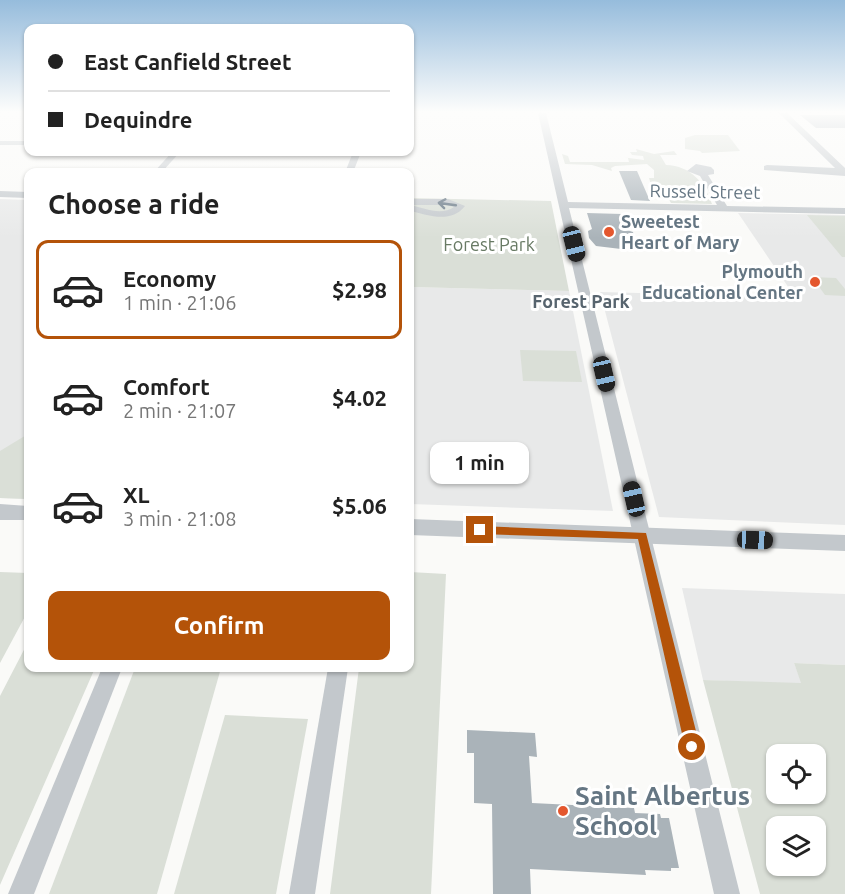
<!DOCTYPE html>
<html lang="en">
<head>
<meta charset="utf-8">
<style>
	body { margin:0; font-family:Ubuntu,sans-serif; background:#f2f2f2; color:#222; height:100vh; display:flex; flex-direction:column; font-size:22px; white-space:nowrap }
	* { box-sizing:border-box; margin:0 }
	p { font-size:20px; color:#767676 }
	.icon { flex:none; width:33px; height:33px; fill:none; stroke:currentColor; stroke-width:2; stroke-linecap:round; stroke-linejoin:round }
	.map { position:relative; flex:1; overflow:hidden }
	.details { position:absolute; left:24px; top:168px; width:390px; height:504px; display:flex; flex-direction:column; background:#fff; border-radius:12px; box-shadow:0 2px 4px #0004 }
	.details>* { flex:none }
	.guide { position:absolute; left:24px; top:24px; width:390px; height:132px; border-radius:12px; box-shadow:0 2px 4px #0004; display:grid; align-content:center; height:132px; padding:0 24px; background:#fff }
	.tools { position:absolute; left:766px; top:744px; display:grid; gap:12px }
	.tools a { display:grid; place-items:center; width:60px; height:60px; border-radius:12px; background:#fff; box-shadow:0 2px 4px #0004; font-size:30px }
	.end { position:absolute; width:27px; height:27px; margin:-14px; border:8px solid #b45309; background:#fff; box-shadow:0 0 0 3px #fff }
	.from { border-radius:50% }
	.bubble { position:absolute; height:42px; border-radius:12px; background:#fff; box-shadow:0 2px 4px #0004; font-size:20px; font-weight:700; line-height:42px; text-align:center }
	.car { position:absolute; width:18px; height:36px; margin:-18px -9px; border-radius:8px; box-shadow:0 0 4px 2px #0007; background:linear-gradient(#222 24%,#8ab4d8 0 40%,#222 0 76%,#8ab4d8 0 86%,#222 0) }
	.guide b { display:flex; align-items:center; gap:21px; height:57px; font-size:22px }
	.guide b+b { border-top:2px solid #e0e0e0 }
	.guide i { width:15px; height:15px; background:#222 }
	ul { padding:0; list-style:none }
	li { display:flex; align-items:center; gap:18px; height:99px; margin:0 12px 9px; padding:0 12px; border:3px solid transparent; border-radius:12px }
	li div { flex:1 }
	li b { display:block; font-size:22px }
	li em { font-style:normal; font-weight:700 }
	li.active { border-color:#b45309 }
	li>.icon { width:54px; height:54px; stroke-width:1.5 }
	h2 { padding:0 24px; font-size:27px; line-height:72px }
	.button { display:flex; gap:12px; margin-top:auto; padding:12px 24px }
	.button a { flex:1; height:69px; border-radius:12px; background:#b45309; color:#fff; font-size:24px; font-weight:700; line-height:69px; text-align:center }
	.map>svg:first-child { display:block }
	.built { fill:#e8e9e9 }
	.green { fill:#dadfd7; fill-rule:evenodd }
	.building { fill:#aab3b9 }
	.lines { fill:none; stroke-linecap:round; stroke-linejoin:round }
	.minor { fill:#c3c8cc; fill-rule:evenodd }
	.tertiary { fill:#c3c8cc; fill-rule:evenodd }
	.oneway { stroke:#6a7a87 }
	.route { fill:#b45309 }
	.poi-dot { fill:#e4572e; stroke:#fff; stroke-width:2 }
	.labels { text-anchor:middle; stroke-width:6; stroke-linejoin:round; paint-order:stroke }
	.far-street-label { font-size:18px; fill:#657683; stroke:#fff }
	.far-poi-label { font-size:18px; font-weight:bold; fill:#657683; stroke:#fff; text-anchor:start }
	.far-park-label { font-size:18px; fill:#687a64; stroke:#fff }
	.far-neighbourhood-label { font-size:18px; font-weight:bold; fill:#57646e; stroke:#fff }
	.near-poi-label { font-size:26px; font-weight:bold; fill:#657683; stroke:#fff; text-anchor:start }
</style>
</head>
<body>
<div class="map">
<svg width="845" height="894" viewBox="0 0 845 894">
	<rect width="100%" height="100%" fill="#fafaf8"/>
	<g class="built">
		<polygon points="0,199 28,200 28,499 0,498"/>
		<polygon points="738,213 845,215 845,525 659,517 600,292 795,297"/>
		<polygon points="410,287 569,291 613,511 410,504"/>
		<polygon points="682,588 845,594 845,665 794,663 802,684 703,680"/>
	</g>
	<g class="green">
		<polygon points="695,135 728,135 740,151 702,153 700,151 685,149 685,138"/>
		<path d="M636,149L654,154L674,151L677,155H660L666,165C691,166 704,182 712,204L671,203L663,189L652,188L649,178H654V170L647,164L615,166L611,168L612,171L592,165L565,164L562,154L568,156L570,162H629L628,158L621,157L644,160L643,156L632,155L630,152H637Z"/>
		<polygon points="410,198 551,201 569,291 410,287"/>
		<polygon points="807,215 845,216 845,257 842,257"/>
		<polygon points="812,277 836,278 845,289 845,296 825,295"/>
		<polygon points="520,350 576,351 582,382 523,381"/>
		<polygon points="28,434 28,499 0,498 0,451"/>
		<polygon points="0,572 28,573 28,611 0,663"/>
		<polygon points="410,572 446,574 431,894 330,894 359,668 410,668"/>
		<polygon points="28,642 28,668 95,668 0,885 0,696"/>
		<path d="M794,663L845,665V894H760L703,680L801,683ZM777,754H816V794H777ZM777,826H816V866H777Z"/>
		<polygon points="135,668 221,668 157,894 49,894"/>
		<polygon points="225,715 308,719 276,894 174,894"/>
	</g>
	<g class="building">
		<polygon points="800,115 845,115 845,128 816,128"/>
		<polygon points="619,171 637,171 650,201 631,200"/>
		<polygon points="587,213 622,214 627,230 633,232 635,240 632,242 633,247 621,249 596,246 589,238 588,231 592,229"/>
		<polygon points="467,730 535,733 537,757 529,756 532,803 634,808 635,813 660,814 661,818 669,818 679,868 671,868 671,871 645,870 646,875 530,869 531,894 493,894 492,804 474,803 474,753 467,753"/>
	</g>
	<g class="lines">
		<g class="minor">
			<polygon points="538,113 546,113 568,202 717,205 700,176 687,171 696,164 711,167 714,170 714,174 708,175 727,206 845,208 845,214 569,208 740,894 714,894"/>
			<polygon points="779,113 787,113 845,168 845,176 764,170 764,166 767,165 835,168"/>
			<rect x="0" y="141" width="28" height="4"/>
			<polygon points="172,152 180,152 162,172 154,172"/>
			<polygon points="353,152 361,152 354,170 350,172 346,170"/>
			<polygon points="0,191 28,192 28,198 0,197"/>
			<path d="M410,199H448L465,206C451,224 428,215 410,211V205C424,208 441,216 454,207L447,205H410Z"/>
			<polygon points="102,668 122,668 34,894 8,894"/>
			<polygon points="328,668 348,668 315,894 289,894"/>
		</g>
		<g class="tertiary">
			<polygon points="0,504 28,506 28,520 0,520"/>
			<polygon points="410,519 845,535 845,551 410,535"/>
		</g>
	</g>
	<defs><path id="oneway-shaft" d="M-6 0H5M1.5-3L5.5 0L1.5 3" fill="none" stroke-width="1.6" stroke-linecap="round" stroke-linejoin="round" transform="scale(1.5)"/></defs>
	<use class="oneway" href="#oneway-shaft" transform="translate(447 204) rotate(-172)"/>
	<linearGradient id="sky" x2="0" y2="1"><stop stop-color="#96bcdc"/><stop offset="0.47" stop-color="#fdfdfc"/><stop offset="1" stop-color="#fdfdfc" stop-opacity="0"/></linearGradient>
	<rect width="845" height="238" fill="url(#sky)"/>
	<polygon class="route" points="480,526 646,533 700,747 697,751 692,753 687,751 685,747 638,539 480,534 475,530"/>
	<g class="poi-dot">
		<circle cx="609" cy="232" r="6"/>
		<circle cx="815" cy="282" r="6"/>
		<circle cx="563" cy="811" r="6"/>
	</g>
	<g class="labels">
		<g class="far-street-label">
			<text transform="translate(705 192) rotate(1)" y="6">Russell Street</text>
		</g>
		<g class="far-poi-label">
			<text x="621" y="228">Sweetest<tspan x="621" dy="21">Heart of Mary</tspan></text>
			<text x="803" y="278" text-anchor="end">Plymouth<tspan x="803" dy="21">Educational Center</tspan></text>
		</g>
		<g class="far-park-label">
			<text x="489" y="251">Forest Park</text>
		</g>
		<g class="far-neighbourhood-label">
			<text x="581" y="308">Forest Park</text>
		</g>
		<g class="near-poi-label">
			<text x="575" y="805">Saint Albertus<tspan x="575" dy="30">School</tspan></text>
		</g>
	</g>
</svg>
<div class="tools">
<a><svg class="icon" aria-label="locate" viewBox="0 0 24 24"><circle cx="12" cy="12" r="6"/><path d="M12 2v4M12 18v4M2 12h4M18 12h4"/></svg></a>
<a><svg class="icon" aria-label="layers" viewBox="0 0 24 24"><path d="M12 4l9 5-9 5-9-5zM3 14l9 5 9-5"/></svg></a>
</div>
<i class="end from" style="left:692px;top:747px"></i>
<i class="end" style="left:480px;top:530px"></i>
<div class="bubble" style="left:430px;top:442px;width:99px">1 min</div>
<i class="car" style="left:574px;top:244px;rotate:166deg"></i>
<i class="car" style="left:604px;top:374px;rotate:167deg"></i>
<i class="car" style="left:634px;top:499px;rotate:347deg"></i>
<i class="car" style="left:755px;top:540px;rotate:92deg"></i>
<div class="guide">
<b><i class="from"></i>East Canfield Street</b>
<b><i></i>Dequindre</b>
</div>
<section class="details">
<h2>Choose a ride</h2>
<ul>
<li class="active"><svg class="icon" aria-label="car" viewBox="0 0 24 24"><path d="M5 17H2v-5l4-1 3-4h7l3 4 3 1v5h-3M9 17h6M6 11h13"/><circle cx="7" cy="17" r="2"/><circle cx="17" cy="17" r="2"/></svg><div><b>Economy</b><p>1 min · 21:06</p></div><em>$2.98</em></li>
<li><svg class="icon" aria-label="car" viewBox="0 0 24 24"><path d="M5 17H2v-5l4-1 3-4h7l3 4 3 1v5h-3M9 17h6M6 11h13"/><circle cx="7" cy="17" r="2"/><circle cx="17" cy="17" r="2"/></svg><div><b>Comfort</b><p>2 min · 21:07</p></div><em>$4.02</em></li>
<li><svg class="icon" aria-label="car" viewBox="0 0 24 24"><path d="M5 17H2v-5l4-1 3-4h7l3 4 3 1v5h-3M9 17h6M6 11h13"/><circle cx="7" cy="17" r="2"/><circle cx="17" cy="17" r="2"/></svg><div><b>XL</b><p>3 min · 21:08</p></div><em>$5.06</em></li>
</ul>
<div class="button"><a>Confirm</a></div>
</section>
</div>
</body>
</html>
